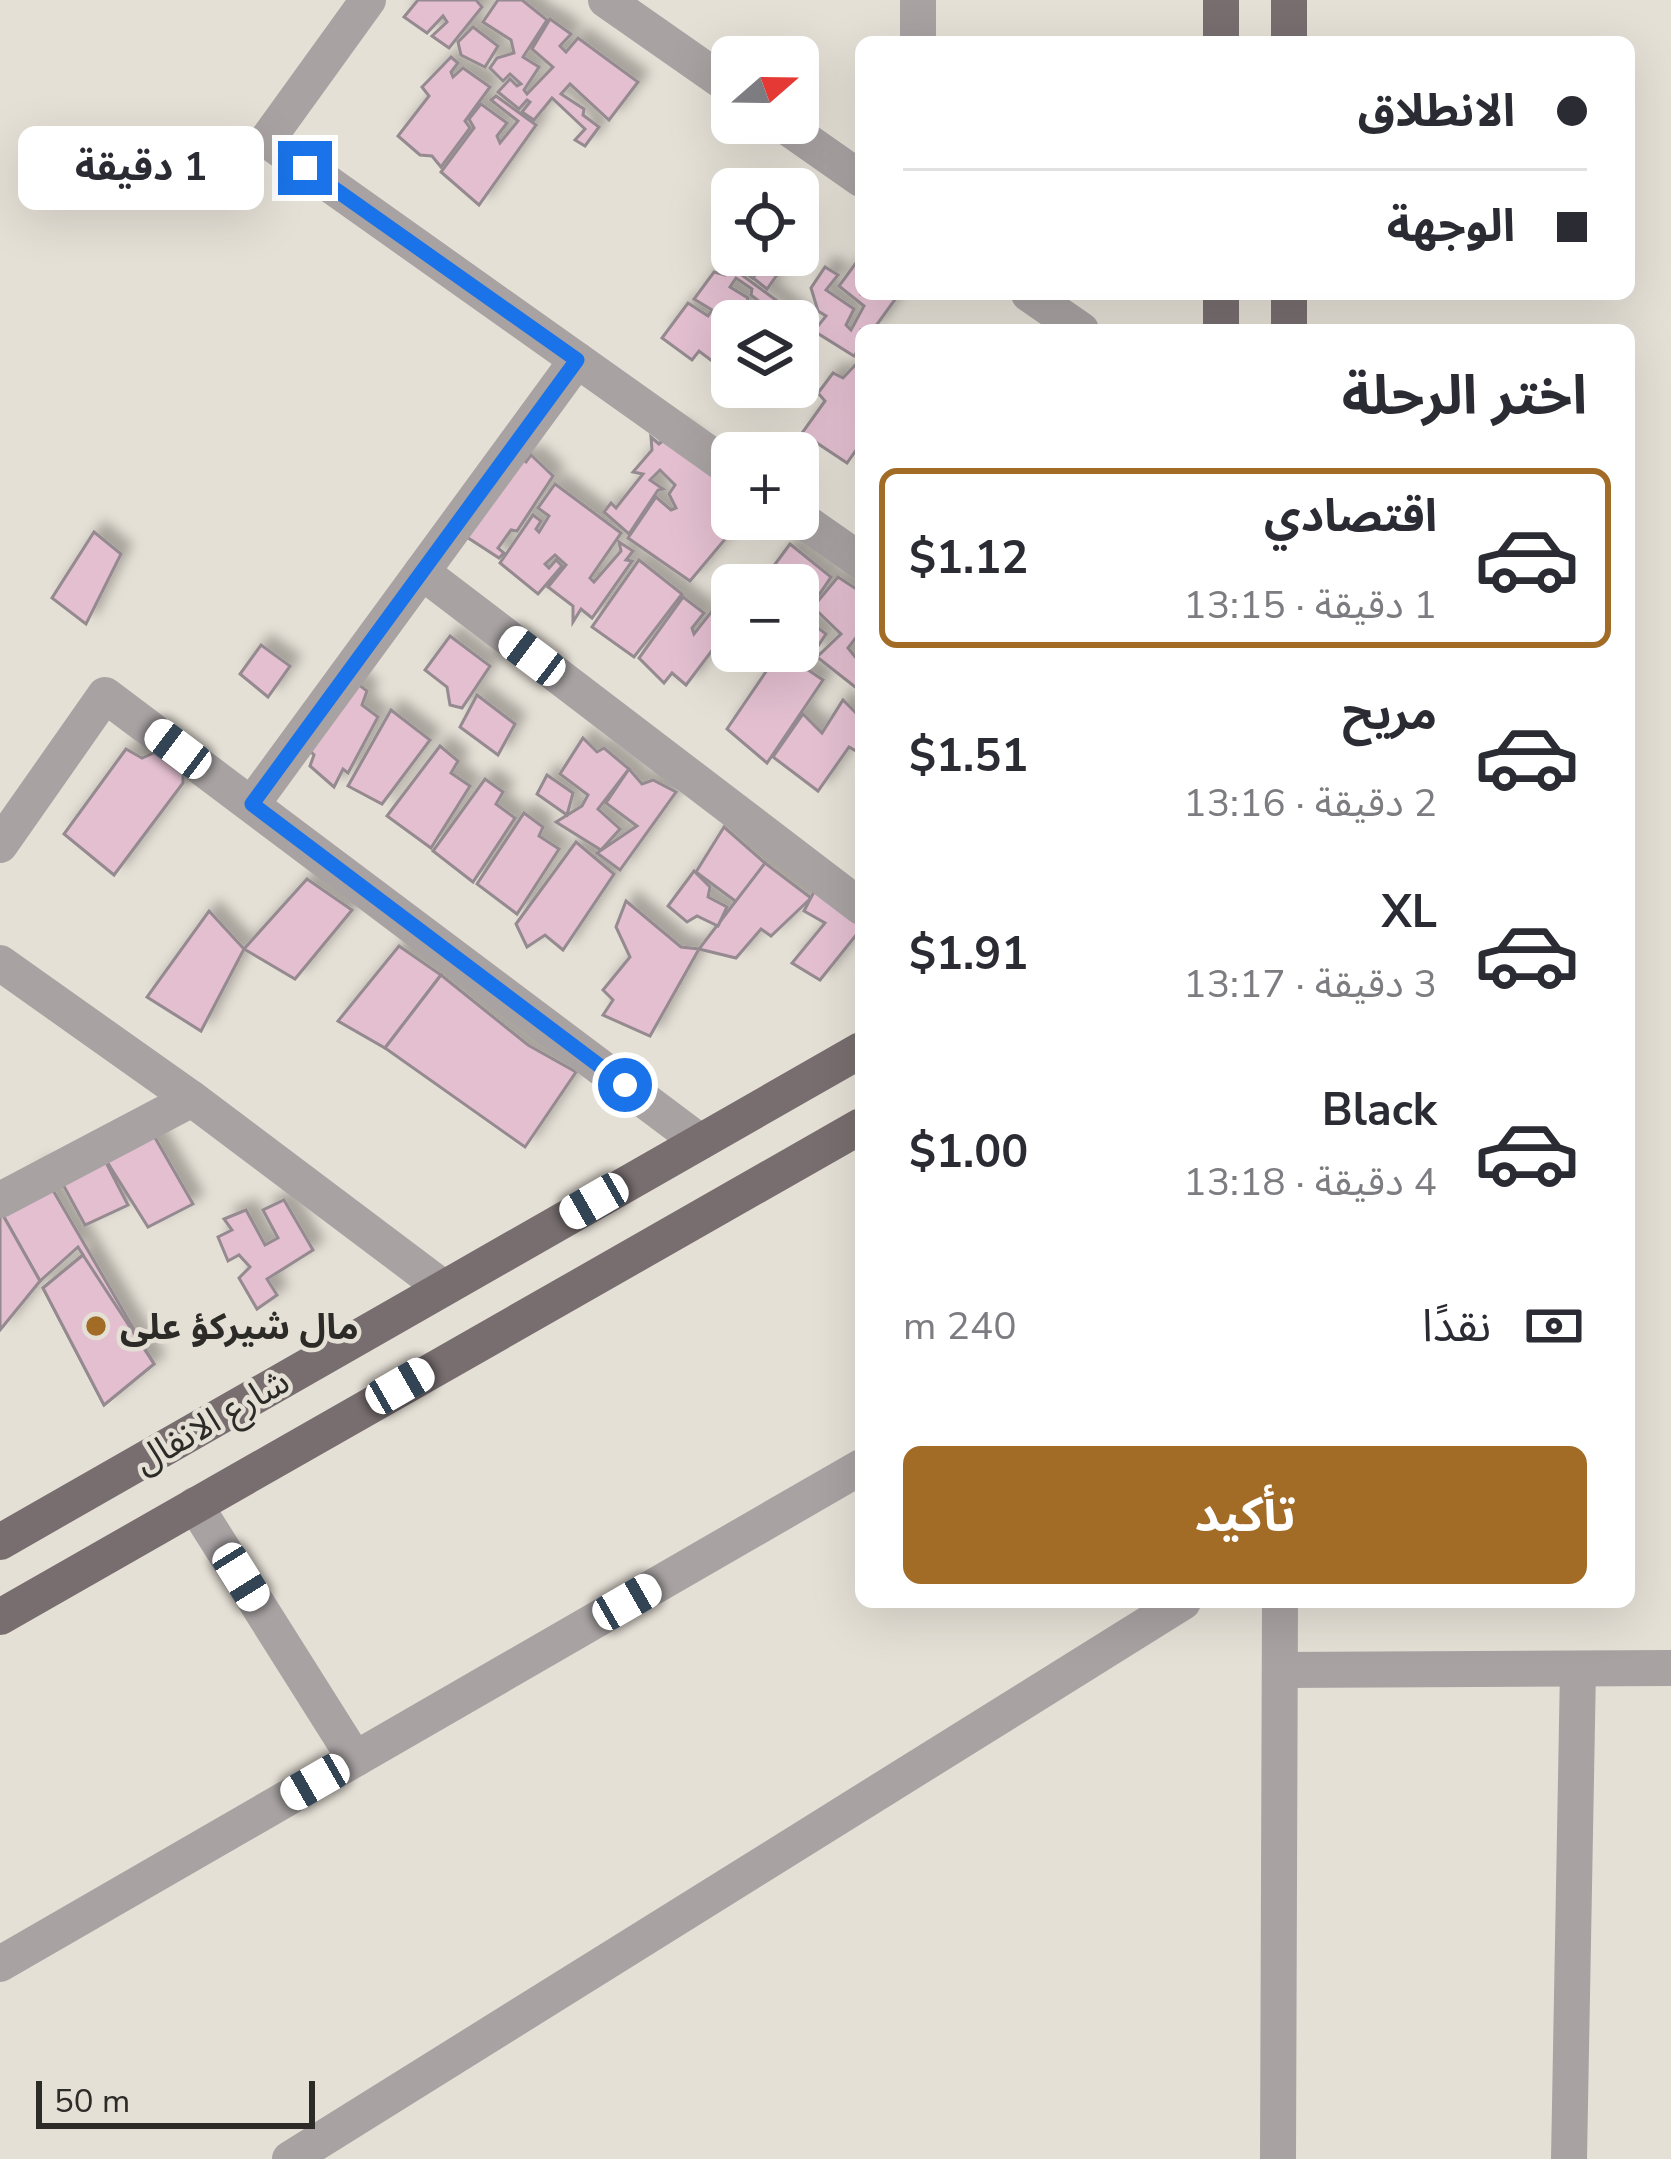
<!DOCTYPE html>
<html lang="ar">
<head>
<meta charset="utf-8">
<style>
	body { margin:0; font-family:"Nunito Sans","Noto Sans Arabic",sans-serif; background:#f7f7f7; color:#2b2b33; direction:rtl; height:100vh; display:flex; flex-direction:column; font-size:45px; white-space:nowrap }
	* { box-sizing:border-box; margin:0 }
	p { font-size:39px; color:#7c7c81 }
	.icon { flex:none; width:66px; height:66px; fill:none; stroke:currentColor; stroke-width:2; stroke-linecap:round; stroke-linejoin:round }
	.map { position:relative; flex:1; overflow:hidden; direction:ltr }
	.drawer { position:absolute; left:855px; top:324px; width:780px; height:1284px; display:flex; flex-direction:column; background:#fff; border-radius:18px; box-shadow:0 12px 48px #0002; direction:rtl }
	.drawer>* { flex:none }
	.banner { position:absolute; left:855px; top:36px; width:780px; height:264px; border-radius:18px; box-shadow:0 12px 48px #0002; direction:rtl; display:grid; align-content:center; height:264px; padding:0 48px; background:#fff }
	.needle { width:78px; rotate:70deg }
	.buttons { position:absolute; left:711px; top:36px; display:grid; gap:24px }
	.buttons a { display:grid; place-items:center; width:108px; height:108px; border-radius:18px; background:#fff; box-shadow:0 12px 48px #0002; font-size:60px }
	.scale { position:absolute; left:36px; bottom:30px; width:279px; box-sizing:border-box; padding-left:12px; border:6px solid #2c2b27; border-top:0; font-size:33px; line-height:42px; white-space:nowrap; color:#2c2b27; -webkit-text-stroke:9px #e5e0d6; paint-order:stroke }
	.end { position:absolute; width:54px; height:54px; margin:-27px; border:15px solid #1a73e8; background:#fff; box-shadow:0 0 0 6px #fff }
	.from { border-radius:50% }
	.bubble { position:absolute; height:84px; border-radius:18px; background:#fff; box-shadow:0 12px 48px #0002; font-size:39px; font-weight:700; line-height:84px; text-align:center; direction:rtl }
	.car { position:absolute; width:36px; height:72px; margin:-36px -18px; border-radius:15px; box-shadow:0 0 9px 3px #0007; background:linear-gradient(#fff 24%,#345 0 40%,#fff 0 76%,#345 0 86%,#fff 0) }
	.banner b { display:flex; align-items:center; gap:42px; height:114px; font-size:45px }
	.banner b+b { border-top:3px solid #e1e1e2 }
	.banner i { width:30px; height:30px; background:#2b2b33 }
	ul { padding:0; list-style:none }
	li { display:flex; align-items:center; gap:36px; height:180px; margin:0 24px 18px; padding:0 24px; border:6px solid transparent; border-radius:18px }
	li div { flex:1 }
	li b { display:block; font-size:45px }
	li em { font-style:normal; font-weight:700 }
	li.on { border-color:#a26c26 }
	li>.icon { width:108px; height:108px; stroke-width:1.5 }
	h2 { padding:0 48px; font-size:54px; line-height:144px }
	.pay { display:flex; align-items:center; gap:30px; height:132px; padding:0 48px; font-size:45px }
	.pay p { margin-inline-start:auto }
	.primary-button { display:flex; gap:24px; margin-top:auto; padding:24px 48px }
	.primary-button a { flex:1; height:138px; border-radius:18px; background:#a26c26; color:#fff; font-size:48px; font-weight:700; line-height:138px; text-align:center }
	.map>svg:first-child { display:block }
	.building { fill:#e3bfd0; stroke:#948a8f; stroke-width:3; filter:url(#shadow) }
	.lines { fill:none; stroke-linecap:round; stroke-linejoin:round }
	.minor { stroke:#a8a2a3; stroke-width:36 }
	.major { stroke:#786e70; stroke-width:36 }
	.route { stroke:#1a73e8; stroke-width:15 }
	.poi-dot { fill:#a26c26; stroke:#e5e0d6; stroke-width:4.5 }
	.labels { text-anchor:middle; stroke-width:9; stroke-linejoin:round; paint-order:stroke }
	.poi-label { font-size:36px; font-weight:bold; fill:#2c2b27; stroke:#e5e0d6; text-anchor:start }
	.street-label { font-size:36px; fill:#2c2b27; stroke:#e5e0d6 }
</style>
</head>
<body>
<div class="map">
<svg width="1671" height="2159" viewBox="0 0 1671 2159">
	<defs>
		<filter id="shadow"><feDropShadow dx="10" dy="-10" stdDeviation="6" flood-color="#0004"/></filter>
	</defs>
	<rect width="100%" height="100%" fill="#e5e0d6"/>
	<g class="building">
		<polygon points="418,0 476,0 482,7 449,48 432,36 447,22 443,16 427,33 404,17"/>
		<polygon points="498,0 522,0 547,20 523,57 539,67 524,90 527,94 553,67 532,49 550,19 571,34 560,46 566,52 578,38 638,82 609,120 570,84 561,94 584,109 583,115 599,127 585,146 575,140 585,129 552,98 534,120 522,112 530,102 527,100 519,109 498,92 510,79 517,86 521,84 510,74 503,81 490,68 497,58 514,53 511,40 483,22"/>
		<polygon points="473,27 498,46 485,67 461,55 458,42"/>
		<polygon points="451,57 458,63 451,72 453,77 463,68 490,87 465,121 470,128 441,167 432,156 420,155 398,136 429,96 422,87"/>
		<polygon points="496,96 536,125 479,205 441,172 474,128 469,119 481,104 507,123 497,136 500,143 518,121 491,100"/>
		<polygon points="732,247 732,255 761,255 750,271 751,277 724,257"/>
		<polygon points="771,255 791,255 767,289 753,278"/>
		<polygon points="861,256 861,294 899,294 873,330 861,330 861,347 854,356 814,331 826,316 818,311 811,288 825,267 838,275 826,290 854,309 846,325 851,330 864,306 839,286"/>
		<polygon points="720,259 806,322 798,335 798,321 784,321 751,295 752,289 736,278 730,287 748,298 746,306 767,321 732,321 732,334 712,361 699,351 692,360 662,338 688,303 708,316 712,310 694,299 714,272 725,275 727,269 716,264"/>
		<polygon points="860,360 861,443 847,463 802,433 825,401 818,393 833,373 843,378"/>
		<polygon points="675,430 732,478 732,519 742,519 690,581 628,538 656,497 671,510 676,508 669,494 675,485 660,470 650,480 663,489 658,490 629,534 604,512 611,503 616,508 643,474 633,472 652,450 651,437 659,444"/>
		<polygon points="510,451 526,462 531,455 553,476 517,531 511,530 498,548 504,553 499,558 459,532"/>
		<polygon points="555,484 621,533 590,578 594,582 621,551 619,542 633,551 626,560 632,561 592,618 581,609 573,622 573,606 548,587 566,565 555,555 545,564 549,568 556,560 562,566 538,594 500,563 533,515 541,521 536,529 539,532 549,516 538,508"/>
		<polygon points="94,532 121,554 86,624 52,598"/>
		<polygon points="790,544 831,577 804,617 826,634 814,652 798,642 798,585 779,585 767,575"/>
		<polygon points="639,560 682,594 634,657 592,627"/>
		<polygon points="838,577 861,592 861,631 848,648 861,664 859,690 817,657 841,634 813,607"/>
		<polygon points="683,597 704,613 692,628 694,634 716,606 732,624 686,685 672,673 664,683 639,658"/>
		<polygon points="450,636 490,666 462,708 450,705 447,687 425,670"/>
		<polygon points="261,645 290,666 268,697 240,674"/>
		<polygon points="780,651 823,680 767,763 727,729"/>
		<polygon points="354,681 367,691 362,705 378,717 348,773 343,769 334,787 310,766 314,755 302,743"/>
		<polygon points="477,695 515,724 498,755 460,727"/>
		<polygon points="843,700 861,718 861,754 849,747 818,791 773,757 803,714 822,733"/>
		<polygon points="391,710 430,740 382,804 348,786"/>
		<polygon points="583,738 597,752 604,748 629,769 598,809 620,829 601,850 556,822 582,806 588,795 560,774"/>
		<polygon points="440,746 458,761 451,773 470,786 431,848 387,816"/>
		<polygon points="167,747 183,762 183,783 114,875 64,834 126,749 142,758"/>
		<polygon points="629,769 642,784 653,780 676,792 620,870 597,853 637,826 606,803"/>
		<polygon points="547,775 573,793 567,815 537,794"/>
		<polygon points="485,779 503,792 496,804 515,818 473,882 433,851"/>
		<polygon points="524,813 543,827 539,836 559,849 517,914 477,884"/>
		<polygon points="724,827 765,863 738,903 696,872"/>
		<polygon points="576,842 614,874 563,950 545,935 527,947 516,924"/>
		<polygon points="765,863 811,898 771,936 761,929 736,958 699,949"/>
		<polygon points="694,871 710,887 708,897 727,907 718,926 697,916 687,922 668,906"/>
		<polygon points="307,879 352,910 295,979 244,949"/>
		<polygon points="817,886 861,921 861,929 820,980 792,963 825,923 804,911"/>
		<polygon points="626,901 681,947 699,949 650,1036 603,1015 613,1000 603,990 630,957 616,927"/>
		<polygon points="209,911 244,949 201,1031 147,997"/>
		<polygon points="399,946 441,975 385,1048 338,1021"/>
		<polygon points="441,975 528,1045 576,1072 525,1147 385,1048"/>
		<polygon points="150,1129 193,1204 148,1227 99,1149"/>
		<polygon points="99,1149 128,1205 85,1225 60,1179"/>
		<polygon points="40,1168 154,1364 104,1405 43,1288 83,1255 78,1247 40,1281 0,1210"/>
		<polygon points="284,1200 313,1250 267,1279 277,1295 257,1309 239,1278 250,1267 239,1255 228,1261 218,1237 232,1230 224,1219 246,1210 265,1245 278,1238 263,1210"/>
		<polygon points="0,1210 40,1281 0,1330"/>
		<polygon points="83,1255 154,1364 104,1405 43,1288"/>
	</g>
	<g class="lines">
		<g class="minor">
			<polyline points="368,0 267,140 732,470"/>
			<polyline points="606,0 732,88"/>
			<polyline points="918,0 918,42"/>
			<polyline points="781,123 861,179"/>
			<polyline points="1029,294 1081,330"/>
			<polyline points="798,517 861,561"/>
			<polyline points="422,572 861,907"/>
			<polyline points="252,804 577,360"/>
			<polyline points="0,845 105,695 700,1142"/>
			<polyline points="0,963 192,1099 442,1287"/>
			<polyline points="0,1200 192,1099"/>
			<polyline points="195,1505 355,1759"/>
			<polyline points="1280,1670 1671,1668"/>
			<polyline points="0,1964 861,1467"/>
			<polyline points="290,2159 1183,1602"/>
			<polyline points="1278,2159 1280,1602"/>
			<polyline points="1569,2159 1578,1669"/>
		</g>
		<g class="major">
			<polyline points="1221,0 1221,42"/>
			<polyline points="1289,42 1289,0"/>
			<polyline points="1221,294 1221,330"/>
			<polyline points="1289,330 1289,294"/>
			<polyline points="0,1542 861,1050"/>
			<polyline points="0,1617 861,1126"/>
		</g>
	</g>
	<g class="lines">
		<polyline class="route" points="305,168 577,360 252,804 625,1085"/>
	</g>
	<circle class="poi-dot" cx="96" cy="1326" r="12"/>
	<g class="labels">
		<g class="poi-label">
			<text x="120" y="1339">مال شيركؤ على</text>
		</g>
		<g class="street-label">
			<text transform="translate(211 1420) rotate(-30)" y="13">شارع الانفال</text>
		</g>
	</g>
</svg>
<div class="buttons">
<a><svg class="needle" viewBox="-14 -14 28 28"><path d="M0-13l5 13h-10z" fill="#e53935"/><path d="M0 13l5-13h-10z" fill="#7c7c81"/></svg></a>
<a><svg class="icon" aria-label="locate" viewBox="0 0 24 24"><circle cx="12" cy="12" r="6"/><path d="M12 2v4M12 18v4M2 12h4M18 12h4"/></svg></a>
<a><svg class="icon" aria-label="layers" viewBox="0 0 24 24"><path d="M12 4l9 5-9 5-9-5zM3 14l9 5 9-5"/></svg></a>
<a>+</a>
<a>−</a>
</div>
<div class="scale">50 m</div>
<i class="end from" style="left:625px;top:1085px"></i>
<i class="end" style="left:305px;top:168px"></i>
<div class="bubble" style="left:18px;top:126px;width:246px">1 دقيقة</div>
<i class="car" style="left:532px;top:656px;rotate:307deg"></i>
<i class="car" style="left:178px;top:749px;rotate:307deg"></i>
<i class="car" style="left:594px;top:1201px;rotate:240deg"></i>
<i class="car" style="left:400px;top:1386px;rotate:60deg"></i>
<i class="car" style="left:241px;top:1577px;rotate:148deg"></i>
<i class="car" style="left:627px;top:1602px;rotate:60deg"></i>
<i class="car" style="left:315px;top:1782px;rotate:240deg"></i>
<div class="banner">
<b><i class="from"></i>الانطلاق</b>
<b><i></i>الوجهة</b>
</div>
<section class="drawer">
<h2>اختر الرحلة</h2>
<ul>
<li class="on"><svg class="icon" aria-label="car" viewBox="0 0 24 24"><path d="M5 17H2v-5l4-1 3-4h7l3 4 3 1v5h-3M9 17h6M6 11h13"/><circle cx="7" cy="17" r="2"/><circle cx="17" cy="17" r="2"/></svg><div><b>اقتصادي</b><p>1 دقيقة · 13:15</p></div><em>$1.12</em></li>
<li><svg class="icon" aria-label="car" viewBox="0 0 24 24"><path d="M5 17H2v-5l4-1 3-4h7l3 4 3 1v5h-3M9 17h6M6 11h13"/><circle cx="7" cy="17" r="2"/><circle cx="17" cy="17" r="2"/></svg><div><b>مريح</b><p>2 دقيقة · 13:16</p></div><em>$1.51</em></li>
<li><svg class="icon" aria-label="car" viewBox="0 0 24 24"><path d="M5 17H2v-5l4-1 3-4h7l3 4 3 1v5h-3M9 17h6M6 11h13"/><circle cx="7" cy="17" r="2"/><circle cx="17" cy="17" r="2"/></svg><div><b>XL</b><p>3 دقيقة · 13:17</p></div><em>$1.91</em></li>
<li><svg class="icon" aria-label="car" viewBox="0 0 24 24"><path d="M5 17H2v-5l4-1 3-4h7l3 4 3 1v5h-3M9 17h6M6 11h13"/><circle cx="7" cy="17" r="2"/><circle cx="17" cy="17" r="2"/></svg><div><b>Black</b><p>4 دقيقة · 13:18</p></div><em>$1.00</em></li>
</ul>
<div class="pay"><svg class="icon" aria-label="cash" viewBox="0 0 24 24"><path d="M3 7h18v10H3z"/><circle cx="12" cy="12" r="2"/></svg>نقدًا<p>240 m</p></div>
<div class="primary-button"><a>تأكيد</a></div>
</section>
</div>
</body>
</html>
